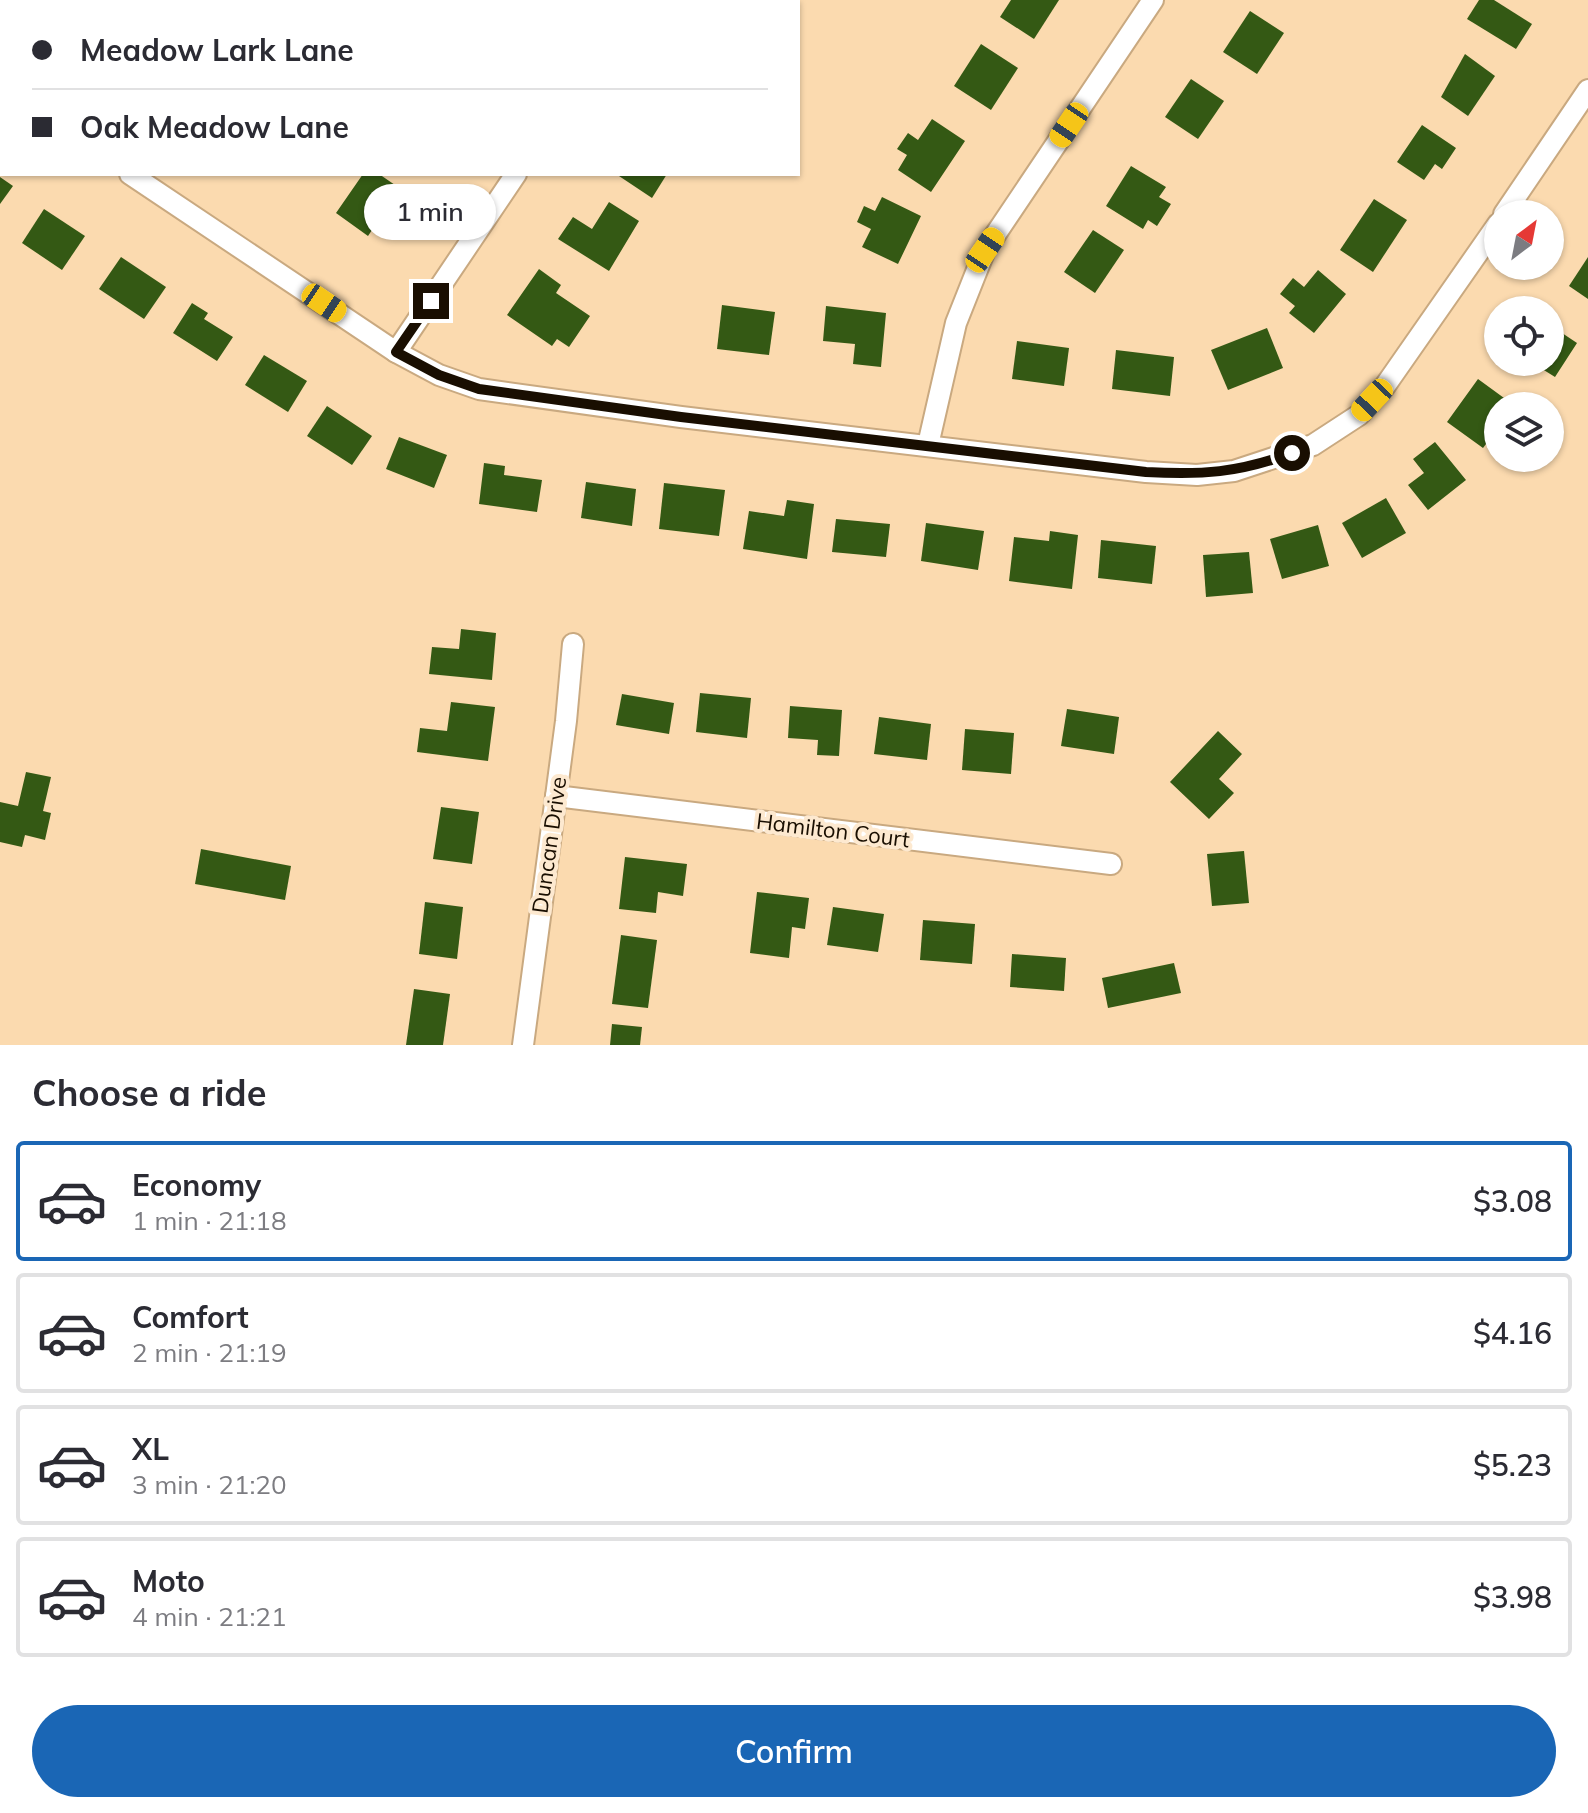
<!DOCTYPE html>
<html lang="en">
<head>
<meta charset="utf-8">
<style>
	body { margin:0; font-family:Mulish,sans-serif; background:#f7f7f7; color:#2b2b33; height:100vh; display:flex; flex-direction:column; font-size:30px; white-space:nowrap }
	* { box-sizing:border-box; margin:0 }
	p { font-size:26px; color:#7c7c81 }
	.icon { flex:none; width:44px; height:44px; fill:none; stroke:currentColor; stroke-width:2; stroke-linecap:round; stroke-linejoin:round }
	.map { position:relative; height:1045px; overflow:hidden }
	.panel { display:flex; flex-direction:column; background:#fff; flex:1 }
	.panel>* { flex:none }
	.top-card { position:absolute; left:0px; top:0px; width:800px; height:176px; box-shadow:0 2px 6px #0004; display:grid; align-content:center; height:176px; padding:0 32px; background:#fff }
	.needle { width:52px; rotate:32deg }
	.buttons { position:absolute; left:1484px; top:200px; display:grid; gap:16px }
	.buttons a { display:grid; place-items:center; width:80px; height:80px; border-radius:50%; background:#fff; box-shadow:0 2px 6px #0004; font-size:40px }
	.end { position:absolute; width:36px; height:36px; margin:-18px; border:10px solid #190e01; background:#fff; box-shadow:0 0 0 4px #fff }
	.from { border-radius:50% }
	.bubble { position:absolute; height:56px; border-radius:28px; background:#fff; box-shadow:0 2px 6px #0004; font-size:26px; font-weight:600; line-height:56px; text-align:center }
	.car { position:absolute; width:24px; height:48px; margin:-24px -12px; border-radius:10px; box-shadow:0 0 6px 2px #0007; background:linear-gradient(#f5c518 24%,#345 0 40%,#f5c518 0 76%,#345 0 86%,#f5c518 0) }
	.top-card b { display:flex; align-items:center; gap:28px; height:76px; font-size:30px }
	.top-card b+b { border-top:2px solid #e1e1e2 }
	.top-card i { width:20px; height:20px; background:#2b2b33 }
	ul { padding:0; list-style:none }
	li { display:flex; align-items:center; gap:24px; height:120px; margin:0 16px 12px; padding:0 16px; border:4px solid #e1e1e2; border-radius:8px }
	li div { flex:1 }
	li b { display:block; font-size:30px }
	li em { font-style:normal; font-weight:600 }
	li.active { border-color:#1a66b5 }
	li>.icon { width:72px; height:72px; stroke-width:1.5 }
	h2 { padding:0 32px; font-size:36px; line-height:96px }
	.button { display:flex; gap:16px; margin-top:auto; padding:16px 32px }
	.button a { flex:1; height:92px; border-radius:48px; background:#1a66b5; color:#fff; font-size:32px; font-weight:600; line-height:92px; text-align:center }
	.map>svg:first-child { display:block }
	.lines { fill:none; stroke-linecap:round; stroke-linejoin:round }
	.stream { stroke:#6c9fdd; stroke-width:8 }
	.building { fill:#345914 }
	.minor-casing { stroke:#c9a980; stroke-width:24 }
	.minor { stroke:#fff; stroke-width:20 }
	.route { stroke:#190e01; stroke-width:10 }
	.labels { text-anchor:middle; stroke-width:8; stroke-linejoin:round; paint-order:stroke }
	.street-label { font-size:22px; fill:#190e01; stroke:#fde9d0 }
</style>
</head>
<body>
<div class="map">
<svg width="1588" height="1045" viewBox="0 0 1588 1045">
	<rect width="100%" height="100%" fill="#fbdaaf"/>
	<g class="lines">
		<polyline class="stream" points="262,2 263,0"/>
	</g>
	<g class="building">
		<polygon points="1011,0 1059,0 1034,39 1000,17"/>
		<polygon points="1479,0 1494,0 1532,24 1516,49 1467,19"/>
		<polygon points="1250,11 1284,33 1257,74 1223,52"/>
		<polygon points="981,44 1018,68 991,110 954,86"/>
		<polygon points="1465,54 1495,76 1468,116 1441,97"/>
		<polygon points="1191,79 1224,101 1198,139 1165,117"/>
		<polygon points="932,119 965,141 931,192 898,170 907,155 897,149 908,133 918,140"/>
		<polygon points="1422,125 1456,148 1442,169 1435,164 1424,180 1397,162"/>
		<polygon points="1131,166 1166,187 1159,197 1171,204 1157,226 1148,220 1143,229 1106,206"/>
		<polygon points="363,174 379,174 411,196 399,214 388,206 368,236 336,213"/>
		<polygon points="616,174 667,174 652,198"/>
		<polygon points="0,177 13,186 0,204"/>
		<polygon points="882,197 921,216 898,264 862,247 871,229 857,222 864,206 875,211"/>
		<polygon points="1374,199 1407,220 1373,272 1340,250"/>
		<polygon points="609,202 639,221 609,271 558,239 573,217 592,229"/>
		<polygon points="44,209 85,236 62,270 22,243"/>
		<polygon points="1093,230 1124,250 1095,293 1064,272"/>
		<polygon points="121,257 166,287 144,319 99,289"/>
		<polygon points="1588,257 1588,299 1569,286"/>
		<polygon points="539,269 561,285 556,293 590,316 569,347 557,339 552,346 507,315"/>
		<polygon points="1318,270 1346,294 1314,333 1289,313 1295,306 1280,294 1293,278 1304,287"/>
		<polygon points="192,303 208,313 204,319 233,337 217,361 173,333"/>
		<polygon points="722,305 775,312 769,355 717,349"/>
		<polygon points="826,306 886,313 881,367 853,364 855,344 823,341"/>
		<polygon points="1550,325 1577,343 1555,377 1531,362 1550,362"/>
		<polygon points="1267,328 1283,368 1228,390 1211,350"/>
		<polygon points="1017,341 1069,348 1064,386 1012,379"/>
		<polygon points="1116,350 1174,357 1170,396 1112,389"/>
		<polygon points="264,355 307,381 288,412 245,385"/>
		<polygon points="1478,379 1515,406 1498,406 1498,428 1483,448 1447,422"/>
		<polygon points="327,406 372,436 352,465 307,436"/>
		<polygon points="399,437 447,455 434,488 386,469"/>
		<polygon points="1435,442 1466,480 1428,510 1408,485 1424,473 1413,459"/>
		<polygon points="484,463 505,466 504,475 542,480 537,512 479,504"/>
		<polygon points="586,482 636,489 632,526 581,518"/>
		<polygon points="664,483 725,490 719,536 659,529"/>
		<polygon points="1386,498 1406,533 1362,558 1342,523"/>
		<polygon points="787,500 814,504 807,559 743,549 749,511 784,516"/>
		<polygon points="836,519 890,524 886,557 832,552"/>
		<polygon points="926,523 984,531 978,570 921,561"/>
		<polygon points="1318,525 1329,566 1282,579 1270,539"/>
		<polygon points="1050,531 1078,535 1072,589 1009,581 1014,537 1049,541"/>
		<polygon points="1101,540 1156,546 1152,584 1098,578"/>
		<polygon points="1249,552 1253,593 1206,597 1203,555"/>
		<polygon points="461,629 496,633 492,680 429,674 432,647 459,649"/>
		<polygon points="700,693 751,698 747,738 696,732"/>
		<polygon points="622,694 674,703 669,734 616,725"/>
		<polygon points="451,702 495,707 488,761 417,752 420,728 447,731"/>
		<polygon points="790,706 842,710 839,756 817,755 818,740 788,738"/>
		<polygon points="1067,709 1119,717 1114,754 1061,746"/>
		<polygon points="879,717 931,724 927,760 874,754"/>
		<polygon points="965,729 1014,733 1011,774 962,770"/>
		<polygon points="1218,731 1242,754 1219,779 1234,793 1209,819 1170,782"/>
		<polygon points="26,772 51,777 43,811 51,813 45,840 25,835 22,847 0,842 0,802 18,806"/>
		<polygon points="441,807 479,812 472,864 433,859"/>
		<polygon points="201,849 291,866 285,900 195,884"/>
		<polygon points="1244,851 1249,903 1212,906 1207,854"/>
		<polygon points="625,857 687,864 683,896 658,892 656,913 619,909"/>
		<polygon points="757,892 809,898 805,929 792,927 789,958 750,953"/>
		<polygon points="425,902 463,907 457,959 419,954"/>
		<polygon points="833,907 884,914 878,952 827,945"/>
		<polygon points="923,920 975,924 972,964 920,960"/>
		<polygon points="621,935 657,940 648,1008 612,1004"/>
		<polygon points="1012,954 1066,958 1064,991 1010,987"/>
		<polygon points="1174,963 1181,993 1108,1008 1102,978"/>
		<polygon points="414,989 450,994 443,1045 406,1045"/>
		<polygon points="612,1024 642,1027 640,1045 610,1045"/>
	</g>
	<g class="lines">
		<defs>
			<g id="minor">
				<polyline points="631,2 632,0"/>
				<polyline points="0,87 2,88"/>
				<polyline points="130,174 396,352 439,375 479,389 681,417 1146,472 1197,475 1234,471 1313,445 1359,415 1385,386 1498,224"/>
				<polyline points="1504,214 1588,90"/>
				<polyline points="396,352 516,174"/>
				<polyline points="928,445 956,323 985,250 1153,0"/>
				<polyline points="556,796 1111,864"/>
				<polyline points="523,1045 566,721 573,644"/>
			</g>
		</defs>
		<use href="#minor" class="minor-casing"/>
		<use href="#minor" class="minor"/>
	</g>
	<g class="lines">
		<path class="route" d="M431,301L396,352L439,375L479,389L681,417L1146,472C1202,475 1238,473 1292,453"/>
	</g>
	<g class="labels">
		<g class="street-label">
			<text transform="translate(833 830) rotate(7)" y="8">Hamilton Court</text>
			<text transform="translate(549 845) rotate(-82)" y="8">Duncan Drive</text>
		</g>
	</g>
</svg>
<div class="buttons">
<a><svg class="needle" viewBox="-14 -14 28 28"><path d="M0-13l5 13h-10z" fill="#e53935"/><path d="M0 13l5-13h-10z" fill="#7c7c81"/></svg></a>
<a><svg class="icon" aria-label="locate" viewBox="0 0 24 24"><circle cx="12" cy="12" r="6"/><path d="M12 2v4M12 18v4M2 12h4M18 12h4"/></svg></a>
<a><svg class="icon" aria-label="layers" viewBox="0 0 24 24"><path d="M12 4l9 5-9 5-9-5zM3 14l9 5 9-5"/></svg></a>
</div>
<i class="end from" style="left:1292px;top:453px"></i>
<i class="end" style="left:431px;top:301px"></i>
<div class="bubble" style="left:364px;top:184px;width:132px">1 min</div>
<i class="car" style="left:1069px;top:125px;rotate:214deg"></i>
<i class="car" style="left:985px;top:250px;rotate:34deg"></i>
<i class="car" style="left:324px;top:303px;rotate:124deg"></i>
<i class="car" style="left:1372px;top:400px;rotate:223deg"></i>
<div class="top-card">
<b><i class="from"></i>Meadow Lark Lane</b>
<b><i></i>Oak Meadow Lane</b>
</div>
</div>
<section class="panel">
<h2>Choose a ride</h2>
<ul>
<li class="active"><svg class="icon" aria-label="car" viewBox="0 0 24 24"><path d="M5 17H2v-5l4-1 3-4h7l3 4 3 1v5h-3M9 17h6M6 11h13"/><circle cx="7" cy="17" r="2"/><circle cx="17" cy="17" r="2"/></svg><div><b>Economy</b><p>1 min · 21:18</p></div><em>$3.08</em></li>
<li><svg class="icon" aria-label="car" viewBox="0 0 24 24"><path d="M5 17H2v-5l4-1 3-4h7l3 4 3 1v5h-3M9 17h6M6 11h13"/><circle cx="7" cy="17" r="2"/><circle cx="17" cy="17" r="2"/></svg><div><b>Comfort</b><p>2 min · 21:19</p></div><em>$4.16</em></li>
<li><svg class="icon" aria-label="car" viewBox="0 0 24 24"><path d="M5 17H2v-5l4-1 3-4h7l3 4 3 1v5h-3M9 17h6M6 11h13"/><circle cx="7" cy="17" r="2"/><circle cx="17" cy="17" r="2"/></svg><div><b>XL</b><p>3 min · 21:20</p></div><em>$5.23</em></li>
<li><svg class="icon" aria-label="car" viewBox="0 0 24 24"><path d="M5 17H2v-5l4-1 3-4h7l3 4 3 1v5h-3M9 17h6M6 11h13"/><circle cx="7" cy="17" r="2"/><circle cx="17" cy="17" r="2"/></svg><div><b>Moto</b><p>4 min · 21:21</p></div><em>$3.98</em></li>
</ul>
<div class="button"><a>Confirm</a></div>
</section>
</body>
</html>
